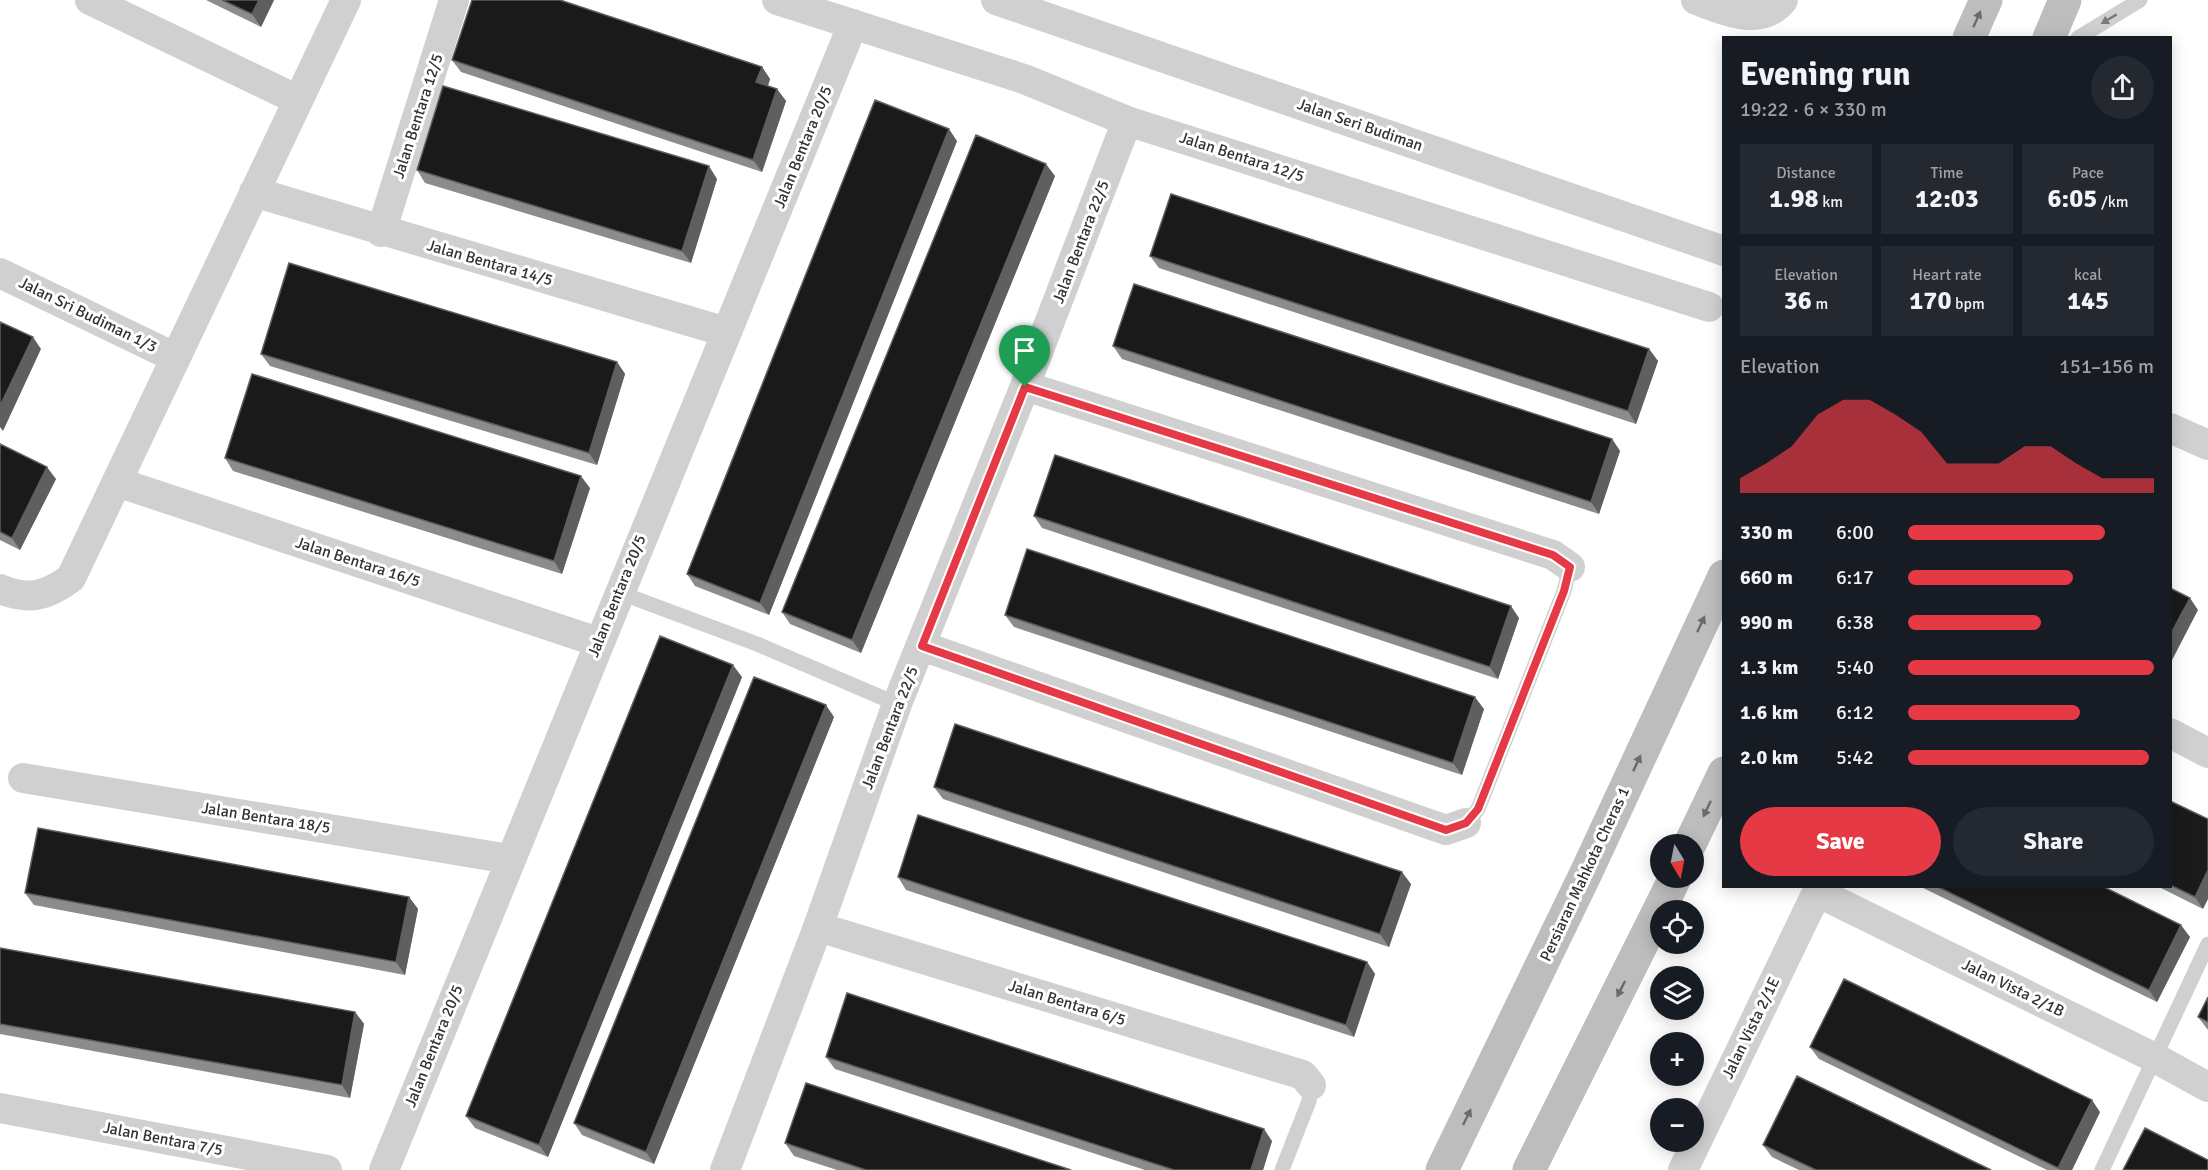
<!DOCTYPE html>
<meta charset="utf-8">
<style>
:root{--surface:#171b24;--page:#242831;--text:#f1f3f6;--muted:#9ea1a6;--accent:#e63946}
body{margin:0;font-family:Signika,sans-serif;background:var(--page);color:var(--text);height:100vh;display:flex;flex-direction:column;font-size:22px;white-space:nowrap}
*{box-sizing:border-box;margin:0}
p{font-size:20px;color:var(--muted)}
.icon{flex:none;width:33px;height:33px;fill:none;stroke:currentColor;stroke-width:2;stroke-linecap:round;stroke-linejoin:round}
.map{position:relative;flex:1;overflow:hidden}
.sheet{position:absolute;left:1722px;top:36px;width:450px;height:852px;display:flex;flex-direction:column;background:var(--surface);border-radius:0px;box-shadow:0 3px 15px #0003}
.sheet>*{flex:none}
.needle{width:39px;rotate:170deg}
.buttons{position:absolute;left:1650px;top:834px;display:grid;gap:12px}
.buttons a{display:grid;place-items:center;width:54px;height:54px;border-radius:50%;background:var(--surface);box-shadow:0 3px 15px #0003;font-size:30px}
.pin{position:absolute;display:grid;place-items:center;width:51px;height:51px;color:#fff;margin:-62px -26px;border-radius:50% 50% 50% 0;rotate:-45deg;box-shadow:0 0 6px #0007}
.pin .icon{rotate:45deg}
.round{display:grid;place-items:center;flex:none;width:63px;height:63px;border-radius:32px;background:var(--page)}
.head{display:flex;align-items:center;justify-content:space-between;height:102px;padding:0 18px}
h1{font-size:33px;font-weight:800;line-height:45px}
.figures{display:grid;grid-template-columns:repeat(3,1fr);gap:9px;height:102px;padding:6px 18px}
.figures div{display:grid;align-content:center;border-radius:0px;background:var(--page);text-align:center}
.figures b{font-size:26px;font-weight:800}
.figures small{font-size:16px;font-weight:400}
.figures p{font-size:16px}
.chart{height:168px;padding:12px 18px}
.chart p{display:flex;justify-content:space-between}
.chart svg{width:100%;height:108px;margin-top:6px;fill:var(--accent);opacity:.7}
.button{display:flex;gap:12px;margin-top:auto;padding:12px 18px}
.button a{flex:1;height:69px;border-radius:36px;background:var(--accent);color:#fff;font-size:24px;font-weight:800;line-height:69px;text-align:center}
.button a+a{background:var(--page);color:var(--text)}
ul{padding:0 18px;list-style:none;font-size:20px}
li{display:grid;grid-template-columns:96px 72px 1fr;align-items:center;height:45px}
li i{height:15px;border-radius:8px;background:var(--accent)}
.map>svg:first-child{display:block}
.lines{fill:none;stroke-linecap:round;stroke-linejoin:round}
.service{stroke:#d0d0d0;stroke-width:15}
.minor{stroke:#d0d0d0;stroke-width:30}
.secondary{stroke:#bdbdbd;stroke-width:33}
.wall{fill:#8c8c8c}
.shaded-wall{fill:#5f5f5f}
.building{fill:#1a1a1a;stroke:#5f5f5f;stroke-width:1.5}
.oneway{fill:#6a6a6a}
.oneway2{fill:#7a7a7a}
.route-casing{stroke:#fff;stroke-width:12}
.route{stroke:#e63946;stroke-width:8}
.labels{text-anchor:middle;dominant-baseline:central;stroke-width:6;stroke-linejoin:round;paint-order:stroke}
.street-label{font-size:16px;fill:#333;stroke:#fff}
</style>
<div class="map">
<svg width="2208" height="1170" viewBox="0 0 2208 1170">
<rect width="100%" height="100%" fill="#fff"/>
<g class="lines">
<!-- service -->
<path class="service" d="M2078,38l62,-38
M618,592l139,52 140,60
M1466,823l12,-14 86,-218 6,-24
M1282,1170l27,-69 2,-16
M2102,1170l106,-226"/>
<!-- minor -->
<path class="minor" d="M90,0l208,100
M777,0l247,79 103,42 582,186
M996,0l728,251
M1696,0c27,10 65,28 87,0
M254,192l472,140
M381,232l73,-232
M0,273l176,85
M1025,386l528,169 17,12
M2170,428l38,17
M117,482l481,160
M0,589c29,12 47,7 71,-11l275,-578
M922,646l524,184 20,-7
M2170,733l38,20
M23,778l486,81
M1817,892l338,166 53,29
M818,927l485,148 8,10
M0,1108l327,62
M384,1170l469,-1146
M725,1170l93,-243 79,-223 128,-318 102,-265
M1683,1170l137,-284"/>
<!-- secondary -->
<path class="secondary" d="M1969,38l17,-38
M2049,38l16,-38
M1690,844l34,-71
M1442,1170l144,-297 138,-297
M1529,1170l146,-292"/>
</g>
<!-- wall -->
<path class="wall" d="M206,0h68l-13,27z
M452,60l310,7 8,12 -2,7 9,3 9,12 -24,71 -301,-100z
M957,141l-188,474 -74,-29 -8,-12z
M417,170l300,9 -26,84 -266,-80z
M1055,176l-194,477 -71,-29 -8,-12z
M1150,256l499,93 9,12 -22,63 -477,-156z
M1113,346l499,93 8,12 -21,63 -477,-155z
M261,354l356,8 8,12 -28,91 -327,-99z
M0,444l56,35 -36,71 -20,-10z
M225,458l365,30 -28,86 -329,-103z
M1034,516l485,102 -21,61 -456,-151z
M1005,615l479,94 -22,66 -448,-148z
M742,677l-194,480 -73,-29 -9,-12z
M834,717l-180,447 -72,-29 -8,-12z
M934,787l477,97 -22,63 -446,-148z
M2170,801l33,108 -46,-23h13z
M898,877l469,85 8,12 -21,63 -448,-147z
M1919,886h183l88,51 -33,65z
M25,893l384,4 9,12 -13,66 -371,-70z
M0,948l355,64 9,12 -14,74 -350,-64z
M2208,997v33l-10,-13z
M1810,1047l290,65 -28,58h-25l-228,-111z
M826,1057l446,84 -9,29h-118l-310,-101z
M785,1143l286,27h-234l-43,-14z
M1763,1145l228,25h-192l-27,-13z"/>
<!-- shaded-wall -->
<path class="shaded-wall" d="M259,0h15l-13,27 -9,-13z
M762,67l8,12 -5,16 -9,-13z
M777,89l9,12 -24,71 -9,-12z
M949,129l8,12 -188,474 -9,-12z
M1046,164l9,12 -194,477 -9,-13z
M709,166l8,13 -26,84 -9,-12z
M33,337l8,12 -38,82 -3,-4v-21z
M1649,349l9,12 -22,63 -8,-13z
M617,362l8,12 -28,91 -8,-12z
M1612,439l8,12 -21,63 -8,-12z
M47,467l9,12 -36,71 -8,-12z
M581,476l9,12 -28,86 -8,-13z
M2190,598l8,12 -28,54v-29z
M1511,606l8,12 -21,61 -8,-12z
M733,665l9,12 -194,480 -9,-12z
M1475,697l9,12 -22,66 -9,-12z
M826,705l8,12 -180,447 -8,-12z
M2208,870v29l-5,10 -8,-12z
M1402,872l9,12 -22,63 -9,-13z
M409,897l9,12 -13,66 -9,-13z
M2181,925l9,12 -33,65 -8,-12z
M1367,962l8,12 -21,63 -8,-12z
M355,1012l9,12 -14,74 -8,-13z
M2092,1100l8,12 -28,58h-12l-2,-2z
M1264,1129l8,12 -9,29h-12z"/>
<!-- building -->
<path class="building" d="M222,0h37l-7,14z
M472,0h88l202,67 -6,15 21,7 -24,71 -301,-100z
M443,86l266,80 -27,85 -265,-81z
M875,100l74,29 -189,474 -73,-29z
M976,135l70,29 -194,476 -70,-28z
M1171,194l478,155 -21,62 -478,-155z
M289,263l328,99 -28,91 -328,-99z
M1134,284l478,155 -21,63 -478,-156z
M0,322l33,15 -33,69z
M252,374l329,102 -27,85 -329,-103z
M0,444l47,23 -35,71 -12,-6z
M1055,455l456,151 -21,61 -456,-151z
M1027,549l448,148 -22,66 -448,-148z
M2170,588l20,10 -20,37z
M660,636l73,29 -194,480 -73,-29z
M754,677l72,28 -180,447 -72,-29z
M955,724l447,148 -22,62 -446,-147z
M2170,801l38,18v51l-13,27 -25,-12z
M918,815l449,147 -21,63 -448,-148z
M38,828l371,69 -13,65 -371,-69z
M1936,886h166l79,39 -32,65z
M0,948l355,64 -13,73 -342,-61z
M1844,979l248,121 -34,68 -248,-121z
M847,993l417,136 -13,41h-77l-348,-113z
M2208,997v25l-10,-5z
M1797,1076l194,94h-175l-53,-25z
M806,1083l265,87h-205l-81,-27z
M2145,1128l63,32v10h-85z"/>
<!-- one-way arrows -->
<defs><path id="oneway-solid" d="M-6-.8H1V-3.2L6.5 0L1 3.2V.8H-6Z" transform="scale(1.5)"/></defs>
<g class="oneway">
<use href="#oneway-solid" transform="translate(1977 19) rotate(-66)"/>
<use href="#oneway-solid" transform="translate(1701 624) rotate(-65)"/>
<use href="#oneway-solid" transform="translate(1637 763) rotate(-65)"/>
<use href="#oneway-solid" transform="translate(1707 809) rotate(115)"/>
<use href="#oneway-solid" transform="translate(1621 989) rotate(117)"/>
<use href="#oneway-solid" transform="translate(1467 1117) rotate(-64)"/>
</g>
<use class="oneway2" href="#oneway-solid" transform="translate(2109 19) rotate(149)"/>
<g class="lines">
<!-- route casing -->
<g class="route-casing">
<path id="route" d="M1025,387l528,168 17,12 -6,24 -86,218 -12,14 -20,7 -524,-184z"/>
</g>
<!-- route -->
<use href="#route" class="route"/>
</g>
<g class="labels">
<!-- street labels -->
<g class="street-label">
<text transform="translate(418 116) rotate(-72)">Jalan Bentara 12/5</text>
<text transform="translate(1360 125) rotate(19)">Jalan Seri Budiman</text>
<text transform="translate(803 147) rotate(-68)">Jalan Bentara 20/5</text>
<text transform="translate(1242 157) rotate(18)">Jalan Bentara 12/5</text>
<text transform="translate(1081 242) rotate(-69)">Jalan Bentara 22/5</text>
<text transform="translate(490 263) rotate(16)">Jalan Bentara 14/5</text>
<text transform="translate(88 315) rotate(26)">Jalan Sri Budiman 1/3</text>
<text transform="translate(358 562) rotate(18)">Jalan Bentara 16/5</text>
<text transform="translate(617 596) rotate(-68)">Jalan Bentara 20/5</text>
<text transform="translate(890 728) rotate(-69)">Jalan Bentara 22/5</text>
<text transform="translate(266 818) rotate(9)">Jalan Bentara 18/5</text>
<text transform="translate(1585 874) rotate(-65)">Persiaran Mahkota Cheras 1</text>
<text transform="translate(2013 988) rotate(26)">Jalan Vista 2/1B</text>
<text transform="translate(1067 1003) rotate(17)">Jalan Bentara 6/5</text>
<text transform="translate(1751 1028) rotate(-64)">Jalan Vista 2/1E</text>
<text transform="translate(434 1046) rotate(-68)">Jalan Bentara 20/5</text>
<text transform="translate(163 1139) rotate(11)">Jalan Bentara 7/5</text>
</g>
</g>
</svg>
<div class="buttons">
<a><svg class="needle" viewBox="-14 -14 28 28"><path d="M0-13l5 13h-10z" fill="#e53935"/><path d="M0 13l5-13h-10z" fill="#9ea1a6"/></svg></a>
<a><svg class="icon" aria-label="locate" viewBox="0 0 24 24"><circle cx="12" cy="12" r="6"/><path d="M12 2v4M12 18v4M2 12h4M18 12h4"/></svg></a>
<a><svg class="icon" aria-label="layers" viewBox="0 0 24 24"><path d="M12 4l9 5-9 5-9-5zM3 14l9 5 9-5"/></svg></a>
<a>+</a>
<a>−</a>
</div>
<div class="pin" style="left:1025px;top:387px;background:#1e9e55"><svg class="icon" aria-label="arrive" viewBox="0 0 24 24"><path d="M6 21V4h12l-3 4 3 4H6"/></svg></div>
<section class="sheet">
<div class="head"><div><h1>Evening run</h1><p>19:22 · 6 × 330 m</p></div><a class="round"><svg class="icon" aria-label="share" viewBox="0 0 24 24"><path d="M12 15V3M7 8l5-5 5 5M5 13v7h14v-7"/></svg></a></div>
<div class="figures">
<div><p>Distance</p><b>1.98<small> km</small></b></div>
<div><p>Time</p><b>12:03</b></div>
<div><p>Pace</p><b>6:05<small> /km</small></b></div>
</div>
<div class="figures">
<div><p>Elevation</p><b>36<small> m</small></b></div>
<div><p>Heart rate</p><b>170<small> bpm</small></b></div>
<div><p>kcal</p><b>145</b></div>
</div>
<div class="chart"><p><span>Elevation</span>151–156 m</p>
<svg viewBox="0 0 160 44" preserveAspectRatio="none"><path d="M0 44V38L10 32L20 25L30 12L40 6L50 6L60 12L70 19L80 32L90 32L100 32L110 25L120 25L130 32L140 38L150 38L160 38V44z"/></svg>
</div>
<ul>
<li><b>330 m</b>6:00<i style="width:80%"></i></li>
<li><b>660 m</b>6:17<i style="width:67%"></i></li>
<li><b>990 m</b>6:38<i style="width:54%"></i></li>
<li><b>1.3 km</b>5:40<i style="width:100%"></i></li>
<li><b>1.6 km</b>6:12<i style="width:70%"></i></li>
<li><b>2.0 km</b>5:42<i style="width:98%"></i></li>
</ul>
<div class="button"><a>Save</a><a>Share</a></div>
</section>
</div>
